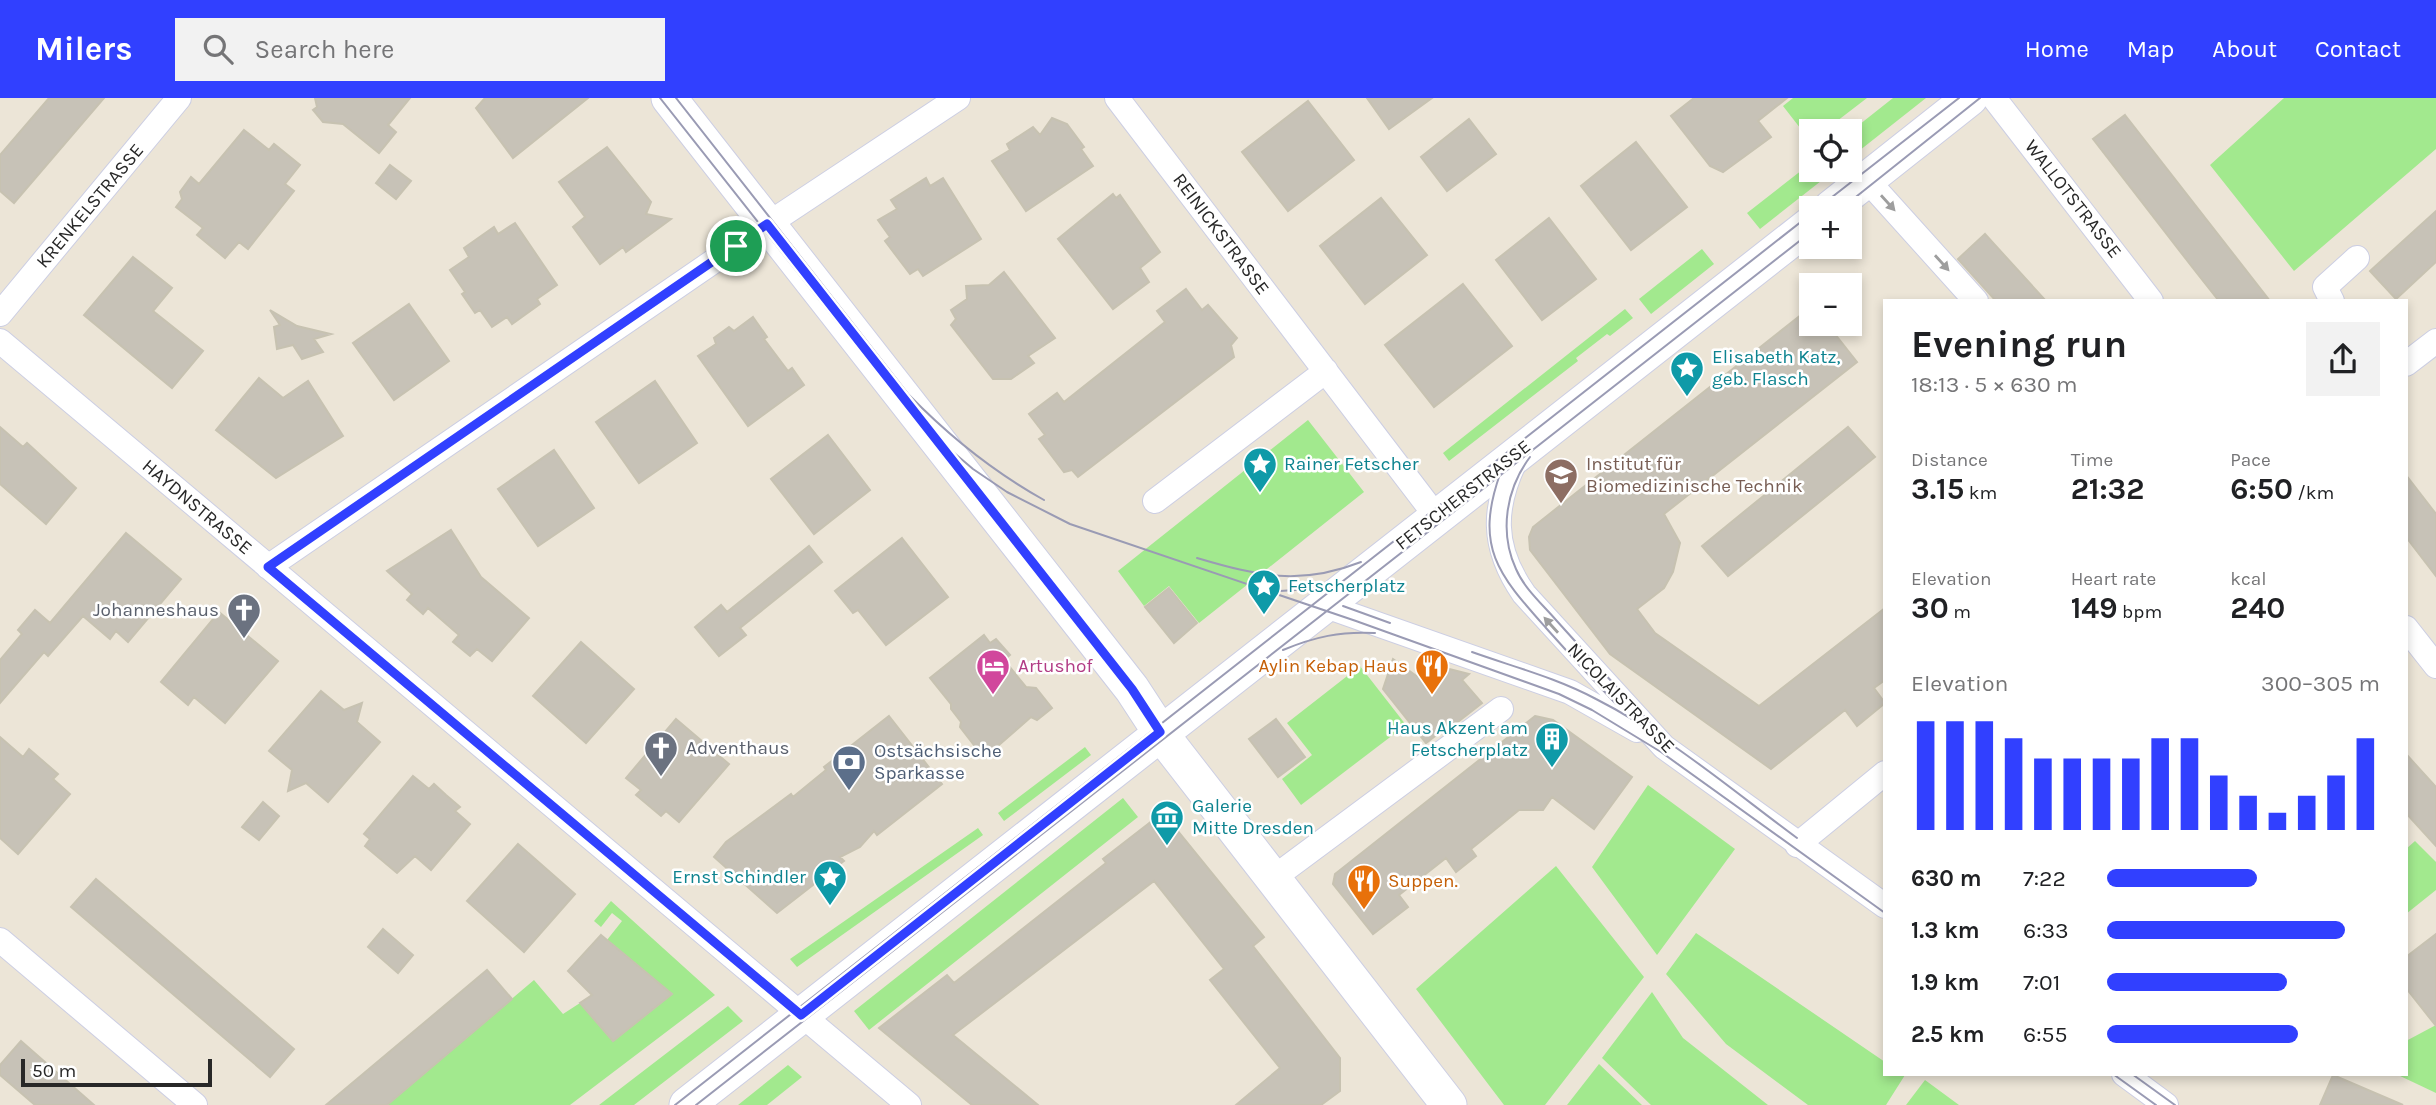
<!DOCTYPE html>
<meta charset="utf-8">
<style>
:root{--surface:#fff;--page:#f2f2f2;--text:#202124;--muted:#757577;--accent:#3140ff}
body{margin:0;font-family:Karla,sans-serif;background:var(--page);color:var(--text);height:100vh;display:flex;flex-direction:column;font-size:26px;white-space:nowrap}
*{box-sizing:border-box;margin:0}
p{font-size:23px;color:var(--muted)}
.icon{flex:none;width:38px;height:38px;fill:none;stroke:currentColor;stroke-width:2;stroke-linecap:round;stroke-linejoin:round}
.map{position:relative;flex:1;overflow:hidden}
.drawer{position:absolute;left:1883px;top:201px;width:525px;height:777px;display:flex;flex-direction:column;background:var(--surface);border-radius:0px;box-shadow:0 4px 10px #0003}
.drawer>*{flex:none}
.buttons{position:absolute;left:1799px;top:21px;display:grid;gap:14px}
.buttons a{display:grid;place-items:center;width:63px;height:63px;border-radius:0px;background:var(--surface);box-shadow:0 4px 10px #0003;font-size:35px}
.scale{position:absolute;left:21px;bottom:18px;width:191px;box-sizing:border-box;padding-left:7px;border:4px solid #282828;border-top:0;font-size:19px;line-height:24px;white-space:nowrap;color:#282828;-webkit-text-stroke:5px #fff;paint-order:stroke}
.pin{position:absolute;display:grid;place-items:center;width:60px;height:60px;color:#fff;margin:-30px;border:4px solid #fff;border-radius:50%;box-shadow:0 2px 7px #0007}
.round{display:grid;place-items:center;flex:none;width:74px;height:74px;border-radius:0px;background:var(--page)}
.summary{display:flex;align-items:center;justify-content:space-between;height:119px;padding:0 28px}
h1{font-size:38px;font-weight:700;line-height:52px}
.figures{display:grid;grid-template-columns:repeat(3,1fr);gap:10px;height:119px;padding:7px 28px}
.figures div{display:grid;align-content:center}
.figures b{font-size:30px;font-weight:700}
.figures small{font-size:19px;font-weight:400}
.figures p{font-size:19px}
.chart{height:196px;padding:14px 28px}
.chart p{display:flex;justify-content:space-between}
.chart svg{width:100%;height:126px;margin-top:7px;stroke:var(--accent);stroke-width:6}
ul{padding:0 28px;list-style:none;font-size:23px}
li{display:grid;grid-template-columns:112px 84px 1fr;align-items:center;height:52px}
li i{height:18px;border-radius:9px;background:var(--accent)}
header{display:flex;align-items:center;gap:42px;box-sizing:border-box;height:98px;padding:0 35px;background:var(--accent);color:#fff}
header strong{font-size:33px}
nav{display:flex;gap:38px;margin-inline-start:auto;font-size:24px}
.search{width:490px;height:63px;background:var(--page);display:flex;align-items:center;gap:18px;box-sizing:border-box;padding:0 24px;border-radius:0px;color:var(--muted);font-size:26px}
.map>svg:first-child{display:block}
.green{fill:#a2e98e}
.building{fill:#c7c2b7;stroke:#c7c2b1;stroke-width:2}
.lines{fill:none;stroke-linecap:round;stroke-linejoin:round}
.street-casing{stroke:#cccee3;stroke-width:26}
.secondary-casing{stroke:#cccee3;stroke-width:37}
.street{stroke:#fff;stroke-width:24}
.secondary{stroke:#fff;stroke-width:35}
.tram{stroke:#9a9bb4;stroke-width:2}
.oneway{fill:#9e9e9e}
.route-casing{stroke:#fff;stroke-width:14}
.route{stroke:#3140ff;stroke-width:9}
.labels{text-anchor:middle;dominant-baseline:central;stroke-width:5;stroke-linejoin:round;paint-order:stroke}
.street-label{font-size:19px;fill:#282828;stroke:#fff}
.culture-label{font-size:19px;fill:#0d838f;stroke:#fff;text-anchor:start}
.education-label{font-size:19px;fill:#785e54;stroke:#fff;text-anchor:start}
.worship-label{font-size:19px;fill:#5b616d;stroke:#fff;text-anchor:end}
.hotel-label{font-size:19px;fill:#b23c85;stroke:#fff;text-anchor:start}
.food-label{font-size:19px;fill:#c56008;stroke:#fff;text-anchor:end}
.service-label{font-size:19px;fill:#4e5e75;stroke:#fff;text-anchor:start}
</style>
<header>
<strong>Milers</strong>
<div class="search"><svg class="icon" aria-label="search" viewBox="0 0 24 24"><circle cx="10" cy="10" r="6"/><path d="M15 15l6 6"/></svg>Search here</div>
<nav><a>Home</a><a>Map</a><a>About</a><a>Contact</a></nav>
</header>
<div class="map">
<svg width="2436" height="1007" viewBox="0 0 2436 1007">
<rect width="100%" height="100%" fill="#ece5d7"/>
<!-- green -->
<path class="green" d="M1793,0h74l-43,33h-13v11l-28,-36z
M1893,0h33l-76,60v-26z
M2284,0h152v51l-142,122 -84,-106z
M1811,65v7h24l-75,59 -13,-16z
M1702,151l12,15 -63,50 -12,-15z
M1625,211l8,9 -23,18 -3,-2 -31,24 2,3 -129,100 -6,-8z
M1308,322l56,72 -165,131 -30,-37 -25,20 -26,-35z
M1360,568l46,59 -105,80 -19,-26 30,-24 -25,-32z
M1085,649l6,8 -87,66 -6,-8z
M1648,687l87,64 -78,106 -65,-88z
M1123,700l15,19 -269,213 -15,-19z
M978,730l5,7 -186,132 -7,-8z
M2415,743l21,21v28l-30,24v-65z
M1556,768l88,111 -99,128h-41l-88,-116z
M611,803l104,94 -145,110h-183l147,-125 29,34 17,-11 33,38 59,-47 -65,-54 15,-19 -10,-8 -11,14 -7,-6z
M1696,835l189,129v12l20,1 -19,30h-78l-82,-61 -60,-70z
M1652,894l31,46 85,67h-117l-49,-47z
M728,908l15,15 -109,84h-35z
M2436,927v68l-38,-18 8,-1v-33z
M1599,966l43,41h-75z
M788,967l14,12 -35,28h-29z
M1925,982l34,25h-53z"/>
<!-- building -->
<path class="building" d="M49,0h55l-90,105 -14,-12v-36z
M315,0h95l-22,27 8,7 -17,21 -36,-29 -20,-2 -10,-12 4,-3z
M485,0h103l-75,60 -37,-50z
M1367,0h65l-43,31z
M1694,0h93l-29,23 13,16 -48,35 -13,-6 -39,-50z
M1308,3l46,59 -66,51 -46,-59z
M2125,17l145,186h-51l-23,-29 -103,-133z
M1052,20l15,6 17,23 -3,2 12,17 -67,45 -34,-50 18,-11 -3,-6 26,-17 7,8z
M1469,21l27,35 -49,37 -26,-34z
M244,32l25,20 5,-6 26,21 -15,19 9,7 -46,58 -9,-7 -14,16 -28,-23 6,-7 -27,-21 6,-8 -2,-7 11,-15 8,7z
M1636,44l51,65 -56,43 -50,-64z
M607,49l44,55 -5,12 25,5 -45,33 -3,-5 -23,17 -27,-37 12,-10 -26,-35z
M390,67l21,16 -15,18 -20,-16z
M926,80l4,8 13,-8 38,61 -58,37 -5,-7 -8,5 -25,-33 5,-4 -12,-17 19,-11 -6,-9z
M1113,96l3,4 4,-3 40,57 -20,16 9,14 -36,27 -55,-70z
M1381,100l46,57 -62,49 -45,-58z
M2436,113v51l-40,37 -26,-28z
M1549,120l47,61 -54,41 -46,-60z
M515,125l42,62 -20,14 3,5 -28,20 -5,-7 -15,10 -12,-17 -5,3 -13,-19 3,-2 -15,-22 19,-13 -5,-9 30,-21 4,7z
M1985,136l61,67h-50l-38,-42z
M133,159l39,31 -19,23 50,40 -31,37 -88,-73z
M1004,174l51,66 -27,18 6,7 -23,16h-18l-42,-54 5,-6 -5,-9 16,-11 -1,-13 23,-1z
M1463,186l49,62 -78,61 -49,-62z
M1186,191l16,21 6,-5 29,33 -6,7 3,12 -156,120 -6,-7 -8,2 -25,-33 6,-4 -16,-21 28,-21 7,9 101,-80 -8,-11z
M409,206l40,57 -55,39 -41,-57z
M1811,209v17h16l30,38 -193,152 16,29 -7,29 -9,16 -27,21 18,24 104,73 126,-98v72l-11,8 11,15 -28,23 -12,-16 -74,59 -161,-115 -80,-104 -1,-13 4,-10z
M270,212l27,16 34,8 -17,5 9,13 -21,7 -9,-14 -16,4 -3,-22 6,-2z
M753,219l14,20 -3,2 24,32 4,-3 12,17 -56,41 -50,-70 18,-12 -2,-6 15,-11 5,4z
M259,280l24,20 25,-17 35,55 -67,42 -60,-48z
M655,283l42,62 -58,40 -43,-61z
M0,329l23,20 4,-4 49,45 -30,36 -46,-40z
M1848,329l27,30 -147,119 -26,-30z
M828,337l42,55 -56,44 -43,-55z
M554,352l40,58 -56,38 -40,-57z
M2406,377l30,39v62l-30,-39z
M451,432l30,47 48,41 -37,43 -15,-12 -7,7 -17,-14 6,-7 -31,-27 -5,6 -16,-14 5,-6 -25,-23z
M126,435l55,46 -53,63 -12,-11 -6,8 -27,-23 -35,40 -4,-4 -44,51v-43l22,-26 -4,-4 17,-20 15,13z
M902,440l46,59 -62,48 -28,-35 -5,3 -18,-22z
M809,448l13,16 -82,66 6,7 -27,21 -24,-29 26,-22 6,7z
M1169,490l28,35 -23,20 -29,-36z
M219,514l59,49 -53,62 -31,-26 -6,8 -27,-23z
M984,537l6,8 6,-4 14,16 -6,5 22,27 10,1 16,20 -15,12 -6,-3 -47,41 -24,-31 1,-5 -10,-13v-5l-21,-26z
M581,544l53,47 -48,54 -53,-47z
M1393,561l29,21 16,-14 31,8 -7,6 20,23 -37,29 -2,-2 -17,13 -43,-54z
M321,593l23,19 18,-7 -5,19 23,20 -52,60 -22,-19 -18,8 4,-21 -23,-19z
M889,618l53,68 -65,51 -3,-4 -14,16 -20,10 4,4 -67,52 -63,-56 12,-15 65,-48 2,3 33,-27 -2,-3z
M1535,618l18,4 79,57 -38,52 -42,-32 -9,13h-24l-48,39 5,7 -20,16 -10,-14 -47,37 9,12 -35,27 -40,-50 2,-10z
M676,621l53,45 -50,58 -13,-11 -5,5 -25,-21 5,-5 -15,-12z
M1276,621l29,38 -27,20 -29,-38z
M0,639l23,20 6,-8 29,25 -5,5 17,15 -52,60 -18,-16z
M2406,656l30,33v59l-30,-33z
M413,678l16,13 5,-5 12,11 14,12 -5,4 15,13 -39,46 -16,-14 -18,17 -32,-27 5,-7 -6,-5z
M263,704l16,14 -20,24 -17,-13z
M1157,719l11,2 96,118 -11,9 87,112v33l-19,14h-85l44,-37 -70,-88 14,-11 -70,-88 -201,154 85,70h-66l-93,-77 68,-53 7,8 152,-120 -3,-4z
M518,746l57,50 -51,58 -57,-51z
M96,781l198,170 -24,28 -199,-170z
M383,831l30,26 -15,18 -30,-26z
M2436,836v92l-30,-38v-31z
M601,837l71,59 -59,47 -33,-38 12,-8 -24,-24z
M487,872l25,29 -125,106h-61z
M21,943l73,64h-59l-35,-30v-10z
M2333,977l70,30h-83z"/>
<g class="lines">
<!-- street casing -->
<g class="street-casing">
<path id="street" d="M1117,0l319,418
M1994,0l157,203
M1867,82l109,121
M2332,203l-7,-14 32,-29
M0,216l179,-216
M0,243l909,764
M2406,266l30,-23
M1518,357c-26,51 -27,92 6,139l140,153 221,159
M1155,403l171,-130
M268,469l494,-339 196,-130
M1323,507l247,87 67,38
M2406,530l30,38
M1797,747l88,-72
M1272,781l229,-170
M0,842l195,165
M2124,976l42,31"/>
</g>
<!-- secondary casing -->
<g class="secondary-casing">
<path id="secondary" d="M669,0l463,591 32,49 285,367
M1831,110l139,-110
M687,1007l1124,-881"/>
</g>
<!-- street -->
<use href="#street" class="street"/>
<!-- secondary -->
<use href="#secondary" class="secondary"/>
<!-- tram -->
<path class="tram" d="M660,0l240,304 33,33 40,34 34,23 63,32 286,97 203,73 33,16 69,42 224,161
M676,0l233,297c41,42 83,76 135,105
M1818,110l141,-110
M1842,110l138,-110
M1530,359c-24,32 -31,75 -14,112 8,19 26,35 40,51 32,36 65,72 98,107
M1500,376c-26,74 -1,101 46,154 23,26 46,51 70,76
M1197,460c61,18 103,28 164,4
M1280,493l46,-3 9,-2
M1343,508l47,17
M1283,552c31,-13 58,-19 92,-17
M1472,554c42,15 85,26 124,47 73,37 136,91 201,139
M2113,976l43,31
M2132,976l43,31
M675,1007l1136,-891
M696,1007l1115,-873"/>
</g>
<!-- one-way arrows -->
<defs><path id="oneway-solid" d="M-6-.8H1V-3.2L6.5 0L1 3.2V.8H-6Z" transform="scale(1.75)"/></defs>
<g class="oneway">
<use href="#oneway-solid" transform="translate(1888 105) rotate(48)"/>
<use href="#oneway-solid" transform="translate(1942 165) rotate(48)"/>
<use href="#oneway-solid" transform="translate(1551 527) rotate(-132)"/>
</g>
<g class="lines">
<!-- route casing -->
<g class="route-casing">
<path id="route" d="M767,126l365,465 28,43 -359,283 -533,-448z"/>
</g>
<!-- route -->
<use href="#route" class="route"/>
</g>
<!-- icons -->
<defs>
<g id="sight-pin" transform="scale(1.75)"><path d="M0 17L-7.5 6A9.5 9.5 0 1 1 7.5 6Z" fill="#0f9aa8" stroke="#fff"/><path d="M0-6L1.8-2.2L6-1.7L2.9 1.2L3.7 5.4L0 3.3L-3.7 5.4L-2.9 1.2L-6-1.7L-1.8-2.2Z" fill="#fff"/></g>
<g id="university-pin" transform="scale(1.75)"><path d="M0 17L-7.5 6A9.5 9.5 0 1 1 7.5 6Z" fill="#8d6e63" stroke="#fff"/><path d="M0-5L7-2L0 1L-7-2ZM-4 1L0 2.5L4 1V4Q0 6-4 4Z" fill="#fff"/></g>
<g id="church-pin" transform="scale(1.75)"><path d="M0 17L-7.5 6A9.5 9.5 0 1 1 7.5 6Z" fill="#6b7280" stroke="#fff"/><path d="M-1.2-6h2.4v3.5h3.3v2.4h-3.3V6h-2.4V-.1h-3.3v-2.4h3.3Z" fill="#fff"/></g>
<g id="hotel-pin" transform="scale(1.75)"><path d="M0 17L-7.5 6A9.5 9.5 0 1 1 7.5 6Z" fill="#d1479c" stroke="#fff"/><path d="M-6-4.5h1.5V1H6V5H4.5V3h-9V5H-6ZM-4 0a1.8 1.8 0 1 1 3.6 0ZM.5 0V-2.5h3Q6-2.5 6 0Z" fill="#fff"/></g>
<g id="restaurant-pin" transform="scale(1.75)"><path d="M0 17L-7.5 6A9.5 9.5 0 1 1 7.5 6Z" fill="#e8710a" stroke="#fff"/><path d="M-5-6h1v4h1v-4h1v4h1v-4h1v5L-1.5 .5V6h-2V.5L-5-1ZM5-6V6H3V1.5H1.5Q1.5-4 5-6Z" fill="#fff"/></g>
<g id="building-pin" transform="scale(1.75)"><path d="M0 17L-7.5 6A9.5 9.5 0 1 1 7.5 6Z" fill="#0f9aa8" stroke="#fff"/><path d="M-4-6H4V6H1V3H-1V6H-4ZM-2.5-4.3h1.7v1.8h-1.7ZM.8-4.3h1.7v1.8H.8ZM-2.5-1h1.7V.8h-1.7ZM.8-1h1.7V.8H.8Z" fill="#fff"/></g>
<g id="bank-pin" transform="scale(1.75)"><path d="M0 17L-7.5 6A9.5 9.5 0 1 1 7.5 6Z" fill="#5c6f8a" stroke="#fff"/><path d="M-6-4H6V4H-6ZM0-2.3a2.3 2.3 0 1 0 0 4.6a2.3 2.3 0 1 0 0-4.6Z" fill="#fff"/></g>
<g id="museum-pin" transform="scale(1.75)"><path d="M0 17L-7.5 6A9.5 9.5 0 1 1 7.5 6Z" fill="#0f9aa8" stroke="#fff"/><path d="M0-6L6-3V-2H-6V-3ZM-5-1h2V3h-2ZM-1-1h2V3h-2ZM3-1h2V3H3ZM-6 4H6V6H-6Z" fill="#fff"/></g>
</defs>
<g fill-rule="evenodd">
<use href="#sight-pin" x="1687" y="270"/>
<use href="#sight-pin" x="1260" y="366"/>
<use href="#university-pin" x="1561" y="377"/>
<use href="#sight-pin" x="1264" y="488"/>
<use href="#church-pin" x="244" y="512"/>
<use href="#hotel-pin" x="993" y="568"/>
<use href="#restaurant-pin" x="1432" y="568"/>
<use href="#building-pin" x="1552" y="641"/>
<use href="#church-pin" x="661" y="650"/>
<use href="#bank-pin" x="849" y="664"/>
<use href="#museum-pin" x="1167" y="719"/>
<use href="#sight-pin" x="830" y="779"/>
<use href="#restaurant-pin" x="1364" y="783"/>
</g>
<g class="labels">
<!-- street labels -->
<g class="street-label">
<text transform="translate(2073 101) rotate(52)">WALLOTSTRASSE</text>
<text transform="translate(90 108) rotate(-50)">KRENKELSTRASSE</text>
<text transform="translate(1221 136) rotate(53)">REINICKSTRASSE</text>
<text transform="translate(1463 397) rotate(-38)">FETSCHERSTRASSE</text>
<text transform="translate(197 409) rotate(40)">HAYDNSTRASSE</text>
<text transform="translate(1621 600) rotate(46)">NICOLAISTRASSE</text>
</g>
<!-- culture labels -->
<g class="culture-label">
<text x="1712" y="259">Elisabeth Katz,<tspan x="1712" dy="22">geb. Flasch</tspan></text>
<text x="1284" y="366">Rainer Fetscher</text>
<text x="1288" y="488">Fetscherplatz</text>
<text x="1528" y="630" text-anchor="end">Haus Akzent am<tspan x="1528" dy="22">Fetscherplatz</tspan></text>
<text x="1192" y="708">Galerie<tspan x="1192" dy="22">Mitte Dresden</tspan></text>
<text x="806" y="779" text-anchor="end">Ernst Schindler</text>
</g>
<!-- education labels -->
<g class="education-label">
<text x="1586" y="366">Institut für<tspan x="1586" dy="22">Biomedizinische Technik</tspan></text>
</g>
<!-- worship labels -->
<g class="worship-label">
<text x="219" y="512">Johanneshaus</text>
<text x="686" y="650" text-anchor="start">Adventhaus</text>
</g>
<!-- hotel labels -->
<g class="hotel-label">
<text x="1018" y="568">Artushof</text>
</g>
<!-- food labels -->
<g class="food-label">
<text x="1408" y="568">Aylin Kebap Haus</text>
<text x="1388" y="783" text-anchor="start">Suppen.</text>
</g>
<!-- service labels -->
<g class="service-label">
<text x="874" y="653">Ostsächsische<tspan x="874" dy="22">Sparkasse</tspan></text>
</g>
</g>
</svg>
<div class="buttons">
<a><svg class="icon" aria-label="locate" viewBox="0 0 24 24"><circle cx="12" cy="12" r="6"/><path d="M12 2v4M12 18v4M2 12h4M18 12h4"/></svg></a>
<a>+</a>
<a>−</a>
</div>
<div class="scale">50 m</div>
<div class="pin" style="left:736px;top:148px;background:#1e9e55"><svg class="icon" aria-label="arrive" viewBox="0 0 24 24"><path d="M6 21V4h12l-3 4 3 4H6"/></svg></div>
<section class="drawer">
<div class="summary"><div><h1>Evening run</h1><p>18:13 · 5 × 630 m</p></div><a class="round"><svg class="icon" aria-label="share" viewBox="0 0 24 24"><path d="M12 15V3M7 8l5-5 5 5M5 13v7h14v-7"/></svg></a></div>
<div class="figures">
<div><p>Distance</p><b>3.15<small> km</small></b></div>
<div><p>Time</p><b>21:32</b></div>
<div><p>Pace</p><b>6:50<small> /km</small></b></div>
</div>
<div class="figures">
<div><p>Elevation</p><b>30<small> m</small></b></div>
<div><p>Heart rate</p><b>149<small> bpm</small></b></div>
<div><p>kcal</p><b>240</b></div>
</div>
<div class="chart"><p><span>Elevation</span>300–305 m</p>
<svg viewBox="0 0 160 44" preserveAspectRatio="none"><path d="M5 44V6M15 44V6M25 44V6M35 44V12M45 44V19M55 44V19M65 44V19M75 44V19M85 44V12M95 44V12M105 44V25M115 44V32M125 44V38M135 44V32M145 44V25M155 44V12"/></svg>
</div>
<ul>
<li><b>630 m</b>7:22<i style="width:55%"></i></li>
<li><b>1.3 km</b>6:33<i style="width:87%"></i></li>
<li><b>1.9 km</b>7:01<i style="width:66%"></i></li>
<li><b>2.5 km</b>6:55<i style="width:70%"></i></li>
</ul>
</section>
</div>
